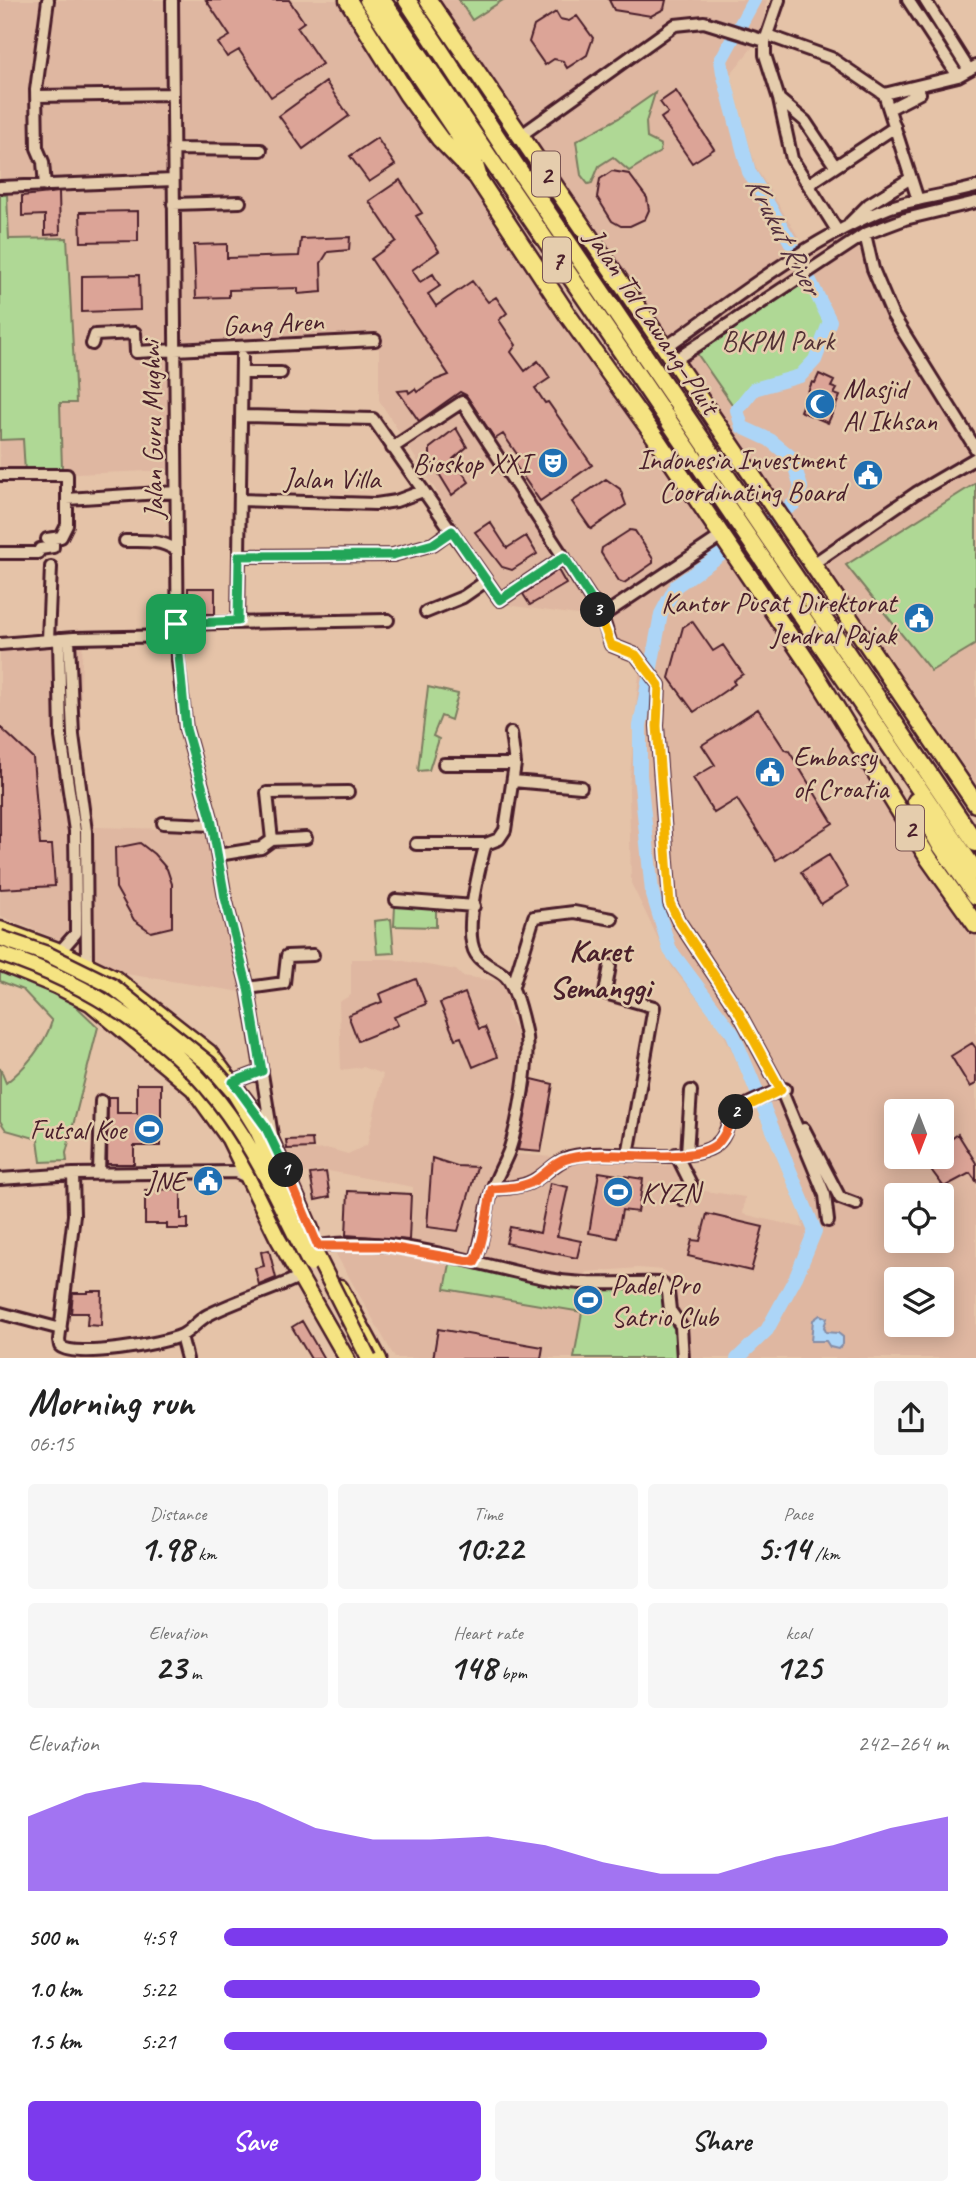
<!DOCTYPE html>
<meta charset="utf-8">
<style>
:root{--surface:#fff;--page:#f6f6f6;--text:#222;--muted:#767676;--accent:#7c3aed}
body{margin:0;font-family:Caveat,sans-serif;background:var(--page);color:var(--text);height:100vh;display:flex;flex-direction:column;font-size:26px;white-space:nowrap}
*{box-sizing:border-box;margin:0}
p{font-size:23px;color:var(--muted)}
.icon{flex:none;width:38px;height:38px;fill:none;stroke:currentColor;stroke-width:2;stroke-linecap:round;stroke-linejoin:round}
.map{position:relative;height:1358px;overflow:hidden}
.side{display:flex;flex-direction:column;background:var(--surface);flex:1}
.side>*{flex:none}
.needle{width:46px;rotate:180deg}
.buttons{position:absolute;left:884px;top:1099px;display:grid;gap:14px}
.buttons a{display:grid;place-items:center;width:70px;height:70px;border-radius:7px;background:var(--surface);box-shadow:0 4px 18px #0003;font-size:35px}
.pin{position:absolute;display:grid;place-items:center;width:60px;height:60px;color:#fff;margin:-30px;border-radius:14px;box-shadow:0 4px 10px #0006}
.km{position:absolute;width:35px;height:35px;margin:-18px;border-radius:50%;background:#222;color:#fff;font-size:19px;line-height:35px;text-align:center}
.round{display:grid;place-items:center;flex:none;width:74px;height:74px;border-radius:7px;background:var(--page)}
.overview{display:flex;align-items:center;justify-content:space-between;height:119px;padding:0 28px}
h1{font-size:38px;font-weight:700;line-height:52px}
.figures{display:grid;grid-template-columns:repeat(3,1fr);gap:10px;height:119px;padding:7px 28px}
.figures div{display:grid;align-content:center;border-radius:7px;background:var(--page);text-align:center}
.figures b{font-size:35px;font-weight:700}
.figures small{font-size:19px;font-weight:400}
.figures p{font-size:19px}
.chart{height:196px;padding:14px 28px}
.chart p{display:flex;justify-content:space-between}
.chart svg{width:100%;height:126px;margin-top:7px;fill:var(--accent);opacity:.7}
.primary-button{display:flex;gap:14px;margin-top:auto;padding:14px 28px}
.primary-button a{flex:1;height:80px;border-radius:7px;background:var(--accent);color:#fff;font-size:28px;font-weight:700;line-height:80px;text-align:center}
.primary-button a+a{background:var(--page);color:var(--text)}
ul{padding:0 28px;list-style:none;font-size:23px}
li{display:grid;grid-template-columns:112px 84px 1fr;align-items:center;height:52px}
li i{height:18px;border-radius:9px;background:var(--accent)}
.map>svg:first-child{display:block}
.built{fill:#dfb7a1;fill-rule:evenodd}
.green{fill:#afd895;stroke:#7c7c60;stroke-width:2}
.water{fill:#acd5f7;stroke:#858ca5;stroke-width:2}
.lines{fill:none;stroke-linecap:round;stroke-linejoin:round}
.river{stroke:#acd5f7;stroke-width:14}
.building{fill:#dca497;stroke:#4a1f2b;stroke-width:2}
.minor-casing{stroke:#4a1f2b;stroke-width:16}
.major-casing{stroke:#4a1f2b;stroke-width:19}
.highway-casing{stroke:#4a1f2b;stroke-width:21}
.minor{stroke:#e5cdad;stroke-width:10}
.major{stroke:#f5e382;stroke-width:14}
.highway{stroke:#f5e382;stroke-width:16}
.major-bridge-casing{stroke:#4a1f2b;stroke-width:19;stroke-linecap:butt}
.major-bridge{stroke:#f5e382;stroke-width:14}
.split-1-casing{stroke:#fff;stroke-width:14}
.split-2-casing{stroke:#fff;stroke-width:14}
.split-3-casing{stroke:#fff;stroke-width:14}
.split-4-casing{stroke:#fff;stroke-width:14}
.split-1{stroke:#22a559;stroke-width:9}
.split-2{stroke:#f0652b;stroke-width:9}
.split-3{stroke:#f5b400;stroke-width:9}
.split-4{stroke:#22a559;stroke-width:9}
.labels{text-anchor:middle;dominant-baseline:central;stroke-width:5;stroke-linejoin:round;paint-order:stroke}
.shield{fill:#e5cdad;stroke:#785352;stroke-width:2}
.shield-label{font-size:26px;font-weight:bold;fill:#4a1f2b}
.street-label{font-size:28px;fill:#4a1f2b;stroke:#e5cdad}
.park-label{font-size:28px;fill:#543236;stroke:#e5cdad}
.poi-label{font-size:28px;fill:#4a1f2b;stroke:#e5cdad;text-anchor:end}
.water-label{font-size:30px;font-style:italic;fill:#54313f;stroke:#e5cdad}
.quarter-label{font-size:32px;font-weight:bold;fill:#4a1f2b;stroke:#e5cdad}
</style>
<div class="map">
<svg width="976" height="1359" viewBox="0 0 976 1359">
<rect width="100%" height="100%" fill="#e5c3a8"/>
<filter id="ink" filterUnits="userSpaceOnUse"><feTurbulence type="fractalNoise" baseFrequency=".0143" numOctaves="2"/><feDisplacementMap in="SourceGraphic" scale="14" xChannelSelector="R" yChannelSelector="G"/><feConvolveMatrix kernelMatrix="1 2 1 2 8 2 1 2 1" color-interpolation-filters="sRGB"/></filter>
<g filter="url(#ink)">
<!-- built -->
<path class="built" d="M0,0h338l97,144 36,44 184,249 321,488v433h-284l-7,-36 -12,-18 -2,-29 -8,-5 -25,-2 -51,4 -3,12 -121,-30 -53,-11 3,-56 -90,-17 -30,5 -7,-24 44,-2 18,5 19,-9 16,-71 -20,-7 -22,3 -2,-68 12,-7v-36h41l64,11 6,6 36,5 9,7 2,11 -2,15 13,24 5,33 -10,83 151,12 11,-16 14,39 54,8 -2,17 60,14 -10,-56 -73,-145 -48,-60 -41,-84 -2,-95 11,-126 -32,-17 -10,-27 -90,-13 -129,-205v-52l-204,6v116l-175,7zM896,1111h46v46h-46zM896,1195h46v46h-46zM896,1279h46v46h-46z
M433,0h334l-8,39 -30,37 27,92 48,78 42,-24 14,29 116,195v338l-290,-423 -174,-235z
M83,636l-4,97 16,94 113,3 34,162 -116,-18 -2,4 -51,-33 -73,-29v-275z
M332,1247l75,5 127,25 146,81h-285z"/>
<!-- green -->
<path class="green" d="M459,0h44l-31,20z
M655,93l-9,29 1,16 14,7 -1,7 -31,19 -16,-14 -14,9 -7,17 -4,1 -7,-9 -5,-34 43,-23z
M0,195h7l2,44 58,-1 9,165h-16l2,66 -37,3 -2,-33 -23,1z
M804,278l22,43 -15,37 -13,14 -47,13 -17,22 -38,-55z
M976,483v161l-45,27 -85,-106z
M428,687l30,7 -7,26 -10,-4 -8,20 6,3 -10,31 -11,1z
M395,906l41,2v19l-42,-1z
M391,919l3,34 -17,1 -3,-33z
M0,964l54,21 44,42 -32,126 1,8 -26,1 -3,-23 -32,-9 -6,-9v-53l6,15c19,-15 39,-38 46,-62l-29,-31 -23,-9z
M451,1259l83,18 127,7 17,41 2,33h-106l8,-46 -137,-23z"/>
<!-- water -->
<path class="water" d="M820,1315l7,3 -3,9 2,5 12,1 5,4v7l-5,5 -8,-2 -4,-6h-15l2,-21z"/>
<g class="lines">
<!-- river -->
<path class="river" d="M737,1359l30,-29 29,-53 19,-46 -82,-197 -63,-84 -18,-58 -12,-117v-49l21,-112 15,-28 119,-83 6,-16 -9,-29 -22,-18 -28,-13 -5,-17 17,-21 46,-13 15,-16 15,-39 -40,-80 -41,-69 -26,-99 -2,-13 33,-60"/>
</g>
<!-- building -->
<path class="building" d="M206,0h83l15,22 -7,5 25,37 -51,33 -32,-47 -12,7 -9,-14 12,-7z
M609,0h57l-2,9 -13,7 -37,-6z
M556,12l4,7 9,2 8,-5 16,22 -6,17 -20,13 -4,-7 -9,-2 -9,6 -16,-23 5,-16z
M326,82l23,34 -46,33 -24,-33z
M676,91l38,58 -22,14 -31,-45 7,-5 -8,-11z
M377,138l18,27 -26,17 -19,-26z
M612,171l17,3 18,24 2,12 -4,9 -15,7h-9l-9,-5 -15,-24 3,-18z
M400,180l22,33 -6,3 23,35 -27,19 8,12 13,-8 7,12 -12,8 8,12 36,-25 16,21 8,-5 11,16 -8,7 17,25 -5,7 14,19 13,-10 6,8 6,9 -15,10 10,15 3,-1 44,63 -52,36 -27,-39 6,-5 -16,-23 -8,5 -29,-44 -6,-3 -41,29 -21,-30 10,-1 1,3 6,-4 2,3 16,-11 16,-6 -78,-116 25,-18 -27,-40z
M59,192l1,42 -15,1v-20l-23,1v-20z
M138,211v30l-57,1 -1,-30z
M350,237l-1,13 -21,2 -7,11 1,29 -24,2v-6l-69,2v7l-33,1 -2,-53 33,-1v14l72,-2 2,-17z
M139,275l1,35 -58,2v-36z
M819,374l15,7 -3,6 6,2 -3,5 6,2 -12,27 -28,-12 12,-29 3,1z
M456,428l11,19 -14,12 16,23 -17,13 -22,-36v-11z
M606,479l14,10 6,16 -35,24 -19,-27z
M490,522l17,26 19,-12 11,18 -25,16 -10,-3 -27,-35z
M630,530l5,1 18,28v4l-29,20 -5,-2 -18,-28 1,-5z
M558,570l8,14 -36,21 -7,-11z
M188,588h27v26h-27z
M692,621l21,30 10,-6 20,29 -10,7 2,3 -41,28 -25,-34 14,-51z
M758,709l27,41 4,1 44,72 -57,37 -39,-61 -23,14 -21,-35 22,-13 -13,-20z
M0,727l33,31 7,87h12l3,41 -55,3z
M140,843l14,11 13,15 5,15v43l-21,5 -17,-12 -18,-32 -1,-40z
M829,855l19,32 -27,17 -20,-32z
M416,979l10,25 -32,13 4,8 -40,16 -10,-26 34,-13 -3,-8z
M465,993l14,36 6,-2 12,30 -24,10 -12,-30 -6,2 -15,-36z
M972,1043l4,5v36l-6,3 -19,-31z
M532,1079l21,5 -12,68 -23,-2z
M137,1084h24v62h-27v18h-27l1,-67h9v16h20z
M958,1134l18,29v18l-6,-8 -26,14 -21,-28 19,-2v-11z
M312,1139l1,9 -26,1 -1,-9z
M432,1158l25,8 20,1 -19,64 -31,-4z
M326,1172l4,25 -15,3 -5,-26z
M599,1172l44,7 -5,33 -16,-2 -5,28 -28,-5z
M550,1183l18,4 -11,49 24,5 -4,17 -71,-15 4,-16 30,6z
M181,1189v30h7v10h-21v-5h-22v-34z
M348,1191l63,3 -2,46 -63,-5z
M707,1214l56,13 -12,44 -63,-15 4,-16 8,1z
M269,1250l7,28 -17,7 -4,-17 9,-2 -3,-14z
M88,1291h14l-1,35 -14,-1 1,-12h-17l2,-20h15z
M302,1321l22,38h-13l-19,-32z
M438,1329l105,18 -2,12h-108z"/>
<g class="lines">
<!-- minor casing -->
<g class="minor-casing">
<path id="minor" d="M172,0l6,661 8,68 25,89 14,80 23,90 24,147
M908,0l50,76
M925,0l44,70
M767,35l12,-35
M765,41v14l14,44 13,60 46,73
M884,94l34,106
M884,94l74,-18 18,-10
M36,96l136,-2
M779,99l26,22 30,45
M889,109l31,-16
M520,136l155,-111 29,-3 61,19 2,-6 64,23 53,36
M173,149l88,1
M809,184l86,-57
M45,186l-2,-24 -6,-14 -1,-58 12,-90
M0,187l173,-7
M173,204l67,-2
M850,223l19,-19 42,-26
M865,234l8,35 19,45 84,135
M92,344l3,-9 40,-2 1,19 239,-12
M666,347c70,-49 141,-107 222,-139 28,-10 59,-13 88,-21
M675,360l190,-126 40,-15 71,-17
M242,373h39
M241,416l132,3 127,181 64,-43
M392,448l70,-46 140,214 9,29 25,10 23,30 -2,41 13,177 8,17 60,91 45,83 42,101 3,26
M0,475h67v24l109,-7
M240,500l136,4 20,-3 27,-10
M47,539l14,-2 6,-12v-26
M125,541c18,0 35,-2 51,9
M0,553h38l2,-4 13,-2v-8
M239,556l154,-1 40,-11 18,-13
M813,564l103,-71 60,-35
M426,612l37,-15 23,-16
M602,616l118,-79
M238,621l4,-265
M176,624l212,-4
M69,639l4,96 13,96 1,132
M48,640l3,-73
M0,644l74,-6 102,-2
M511,733l4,31
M444,764h71l-10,66 -6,9 -13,5 -2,6c-6,23 -21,84 -8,104 7,11 20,14 29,22 10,9 17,41 20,55 6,27 -7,93 -16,120 -5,13 -13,26 -17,39 -8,25 -7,45 -17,72
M513,781l68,6
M163,823l49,2
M272,840l-5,-47 81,-1
M416,844h70
M218,855l43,-7 11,-8 34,-2
M396,900l78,6
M55,949h7l14,-16v-20l-1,-82 -14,-94 -2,-98
M610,966l-5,27 49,14 -26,148
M513,986l21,-69 40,-5 38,7
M248,988l36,-5 3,-27 26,-1
M233,1082l29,-11
M804,1129l36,69 16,6
M687,1153l4,-62
M676,1154l15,30 -8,16
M99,1173l2,-72
M73,1174l1,41 -15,125 1,6c15,13 103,-2 122,-11 10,-5 16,-15 26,-20 29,-15 62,-24 91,-38
M0,1179l73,-5 162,-2 14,6
M492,1189c12,-1 26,-1 37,-6 15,-6 25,-21 41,-26 40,-10 103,8 139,-8 21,-10 15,-27 28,-38 11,-9 34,-17 48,-22
M318,1246c79,-13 161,21 237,34 35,6 72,2 107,3l6,9 2,18 11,16 2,33
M0,1313l61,16
M181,1336l6,23"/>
</g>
<!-- major casing -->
<g class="major-casing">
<path id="major" d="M0,929l55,20 60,29 94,74 56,74 46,103
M0,963l56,23 34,17 103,86 36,50 48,98 70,122
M340,1287l39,72"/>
</g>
<!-- highway casing -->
<g class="highway-casing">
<path id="highway" d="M348,0l59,94 33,45 37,38 92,140 86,120 157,232 117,190 47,66
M368,0l104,155 6,20
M382,0l594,872
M407,0l107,163 462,680
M428,0l548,804
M916,801l23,42 37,53"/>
</g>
<!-- minor -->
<use href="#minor" class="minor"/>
<!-- major -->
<use href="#major" class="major"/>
<!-- highway -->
<use href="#highway" class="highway"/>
<!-- major-bridge casing -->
<g class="major-bridge-casing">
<path id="major-bridge" d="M0,938l47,16 65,32 97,78 26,30 21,34 56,118 57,113
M0,954c89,29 173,83 228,160 33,46 56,100 82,150"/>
</g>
<!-- major-bridge -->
<use href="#major-bridge" class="major-bridge"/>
</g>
</g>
<g class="lines" filter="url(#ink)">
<!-- split-1 casing -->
<g class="split-1-casing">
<path id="split-1" d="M176,624l10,105 25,89 14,80 23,90 14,83 -29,11 32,44 21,44"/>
</g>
<!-- split-2 casing -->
<g class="split-2-casing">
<path id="split-2" d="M286,1170l32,76h66l91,16c10,-24 11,-48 17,-73 14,-1 30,-1 42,-8 12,-7 21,-20 36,-23 36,-10 120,9 147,-14 11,-10 11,-22 19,-32"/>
</g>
<!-- split-3 casing -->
<g class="split-3-casing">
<path id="split-3" d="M598,610l13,35 25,10 23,30 -2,41 13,177 8,17 60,91 43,79 -45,22"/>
</g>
<!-- split-4 casing -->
<g class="split-4-casing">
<path id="split-4" d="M176,624l62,-3 1,-65 154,-1 40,-11 19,-13 48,69 64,-43 34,53"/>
</g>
<!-- split-1 -->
<use href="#split-1" class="split-1"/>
<!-- split-2 -->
<use href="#split-2" class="split-2"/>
<!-- split-3 -->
<use href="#split-3" class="split-3"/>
<!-- split-4 -->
<use href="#split-4" class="split-4"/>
</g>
<!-- icons -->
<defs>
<g id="mosque-disc" transform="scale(1.575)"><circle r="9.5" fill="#1f6fb2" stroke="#e5cdad"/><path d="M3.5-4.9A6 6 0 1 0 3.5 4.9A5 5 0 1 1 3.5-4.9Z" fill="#fff"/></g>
<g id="theatre-disc" transform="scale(1.575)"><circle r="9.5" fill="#1f6fb2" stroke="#e5cdad"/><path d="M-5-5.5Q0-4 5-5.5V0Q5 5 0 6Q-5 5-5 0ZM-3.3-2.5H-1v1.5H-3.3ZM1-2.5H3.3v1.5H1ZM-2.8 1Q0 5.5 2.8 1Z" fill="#fff"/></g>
<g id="civic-disc" transform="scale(1.575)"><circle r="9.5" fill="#1f6fb2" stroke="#e5cdad"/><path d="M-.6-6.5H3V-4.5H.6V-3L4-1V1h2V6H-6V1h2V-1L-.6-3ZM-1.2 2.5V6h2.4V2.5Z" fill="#fff"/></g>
<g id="stadium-disc" transform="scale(1.575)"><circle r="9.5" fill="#1f6fb2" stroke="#e5cdad"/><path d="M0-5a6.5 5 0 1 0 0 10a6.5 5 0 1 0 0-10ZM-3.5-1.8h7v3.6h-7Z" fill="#fff"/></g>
</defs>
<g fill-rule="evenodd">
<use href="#mosque-disc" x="820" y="404"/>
<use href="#theatre-disc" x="553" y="463"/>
<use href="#civic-disc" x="868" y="475"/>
<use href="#civic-disc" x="919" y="618"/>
<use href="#civic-disc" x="770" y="772"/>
<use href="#stadium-disc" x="149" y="1129"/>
<use href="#civic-disc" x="208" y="1181"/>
<use href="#stadium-disc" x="618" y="1192"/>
<use href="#stadium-disc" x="588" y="1300"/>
</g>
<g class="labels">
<!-- shield labels -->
<g class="shield">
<rect x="532" y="151.5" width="28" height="45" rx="5"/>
<rect x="543" y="237.5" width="28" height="45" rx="5"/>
<rect x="896" y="805.5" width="28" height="45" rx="5"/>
</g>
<g class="shield-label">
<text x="546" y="174">2</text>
<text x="557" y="260">7</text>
<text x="910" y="828">2</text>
</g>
<!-- street labels -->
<g class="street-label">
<text transform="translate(653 321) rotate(56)">Jalan Tol Cawang–Pluit</text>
<text transform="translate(273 323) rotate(-3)">Gang Aren</text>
<text transform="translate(152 430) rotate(-91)">Jalan Guru Mughni</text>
<text x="332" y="478">Jalan Villa</text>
</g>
<!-- park labels -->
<g class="park-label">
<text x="778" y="340">BKPM Park</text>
</g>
<!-- poi labels -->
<g class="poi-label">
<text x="843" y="388" text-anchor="start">Masjid<tspan x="843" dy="32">Al Ikhsan</tspan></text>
<text x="845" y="459">Indonesia Investment<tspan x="845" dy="32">Coordinating Board</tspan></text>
<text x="530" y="463">Bioskop XXI</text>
<text x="896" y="602">Kantor Pusat Direktorat<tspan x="896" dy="32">Jendral Pajak</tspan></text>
<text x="793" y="756" text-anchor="start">Embassy<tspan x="793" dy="32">of Croatia</tspan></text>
<text x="126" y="1129">Futsal Koe</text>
<text x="185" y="1181">JNE</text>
<text x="641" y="1192" text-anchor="start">KYZN</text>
<text x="611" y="1284" text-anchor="start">Padel Pro<tspan x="611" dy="32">Satrio Club</tspan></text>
</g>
<!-- water labels -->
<g class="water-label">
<text transform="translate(784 235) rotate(62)">Krukut River</text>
</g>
<!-- quarter labels -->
<g class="quarter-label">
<text x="600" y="950">Karet<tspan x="600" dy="37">Semanggi</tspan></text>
</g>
</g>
</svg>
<div class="buttons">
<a><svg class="needle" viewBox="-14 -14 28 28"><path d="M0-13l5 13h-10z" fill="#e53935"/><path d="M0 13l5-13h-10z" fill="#767676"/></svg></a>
<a><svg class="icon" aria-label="locate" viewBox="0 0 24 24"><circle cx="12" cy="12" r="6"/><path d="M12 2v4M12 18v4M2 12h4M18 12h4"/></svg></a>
<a><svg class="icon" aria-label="layers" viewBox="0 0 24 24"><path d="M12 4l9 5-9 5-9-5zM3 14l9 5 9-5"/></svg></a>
</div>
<div class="pin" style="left:176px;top:624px;background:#1e9e55"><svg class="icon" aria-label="arrive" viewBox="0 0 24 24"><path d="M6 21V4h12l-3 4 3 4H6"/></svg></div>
<b class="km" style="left:286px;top:1170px">1</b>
<b class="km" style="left:736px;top:1112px">2</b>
<b class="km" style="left:598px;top:610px">3</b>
</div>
<section class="side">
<div class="overview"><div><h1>Morning run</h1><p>06:15</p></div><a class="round"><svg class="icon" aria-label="share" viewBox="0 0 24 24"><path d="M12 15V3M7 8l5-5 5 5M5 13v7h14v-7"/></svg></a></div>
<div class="figures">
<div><p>Distance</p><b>1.98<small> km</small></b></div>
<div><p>Time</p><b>10:22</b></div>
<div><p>Pace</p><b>5:14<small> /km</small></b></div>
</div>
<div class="figures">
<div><p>Elevation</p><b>23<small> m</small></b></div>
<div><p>Heart rate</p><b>148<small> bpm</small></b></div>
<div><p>kcal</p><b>125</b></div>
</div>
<div class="chart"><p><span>Elevation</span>242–264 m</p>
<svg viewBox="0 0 160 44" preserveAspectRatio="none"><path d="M0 44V18L10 10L20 6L30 7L40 13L50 22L60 26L70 26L80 25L90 28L100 34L110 38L120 38L130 32L140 28L150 22L160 18V44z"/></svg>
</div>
<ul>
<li><b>500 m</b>4:59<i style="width:100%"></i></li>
<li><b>1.0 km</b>5:22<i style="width:74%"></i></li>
<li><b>1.5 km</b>5:21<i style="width:75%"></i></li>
</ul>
<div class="primary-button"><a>Save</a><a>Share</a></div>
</section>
